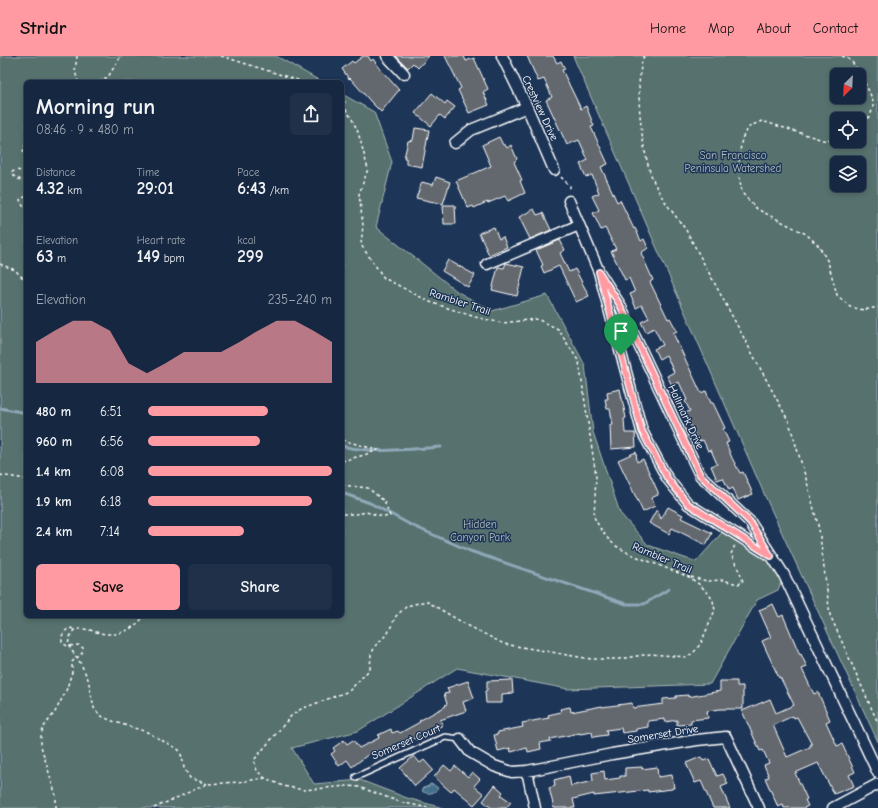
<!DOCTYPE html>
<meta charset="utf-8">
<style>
:root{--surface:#162841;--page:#1f3048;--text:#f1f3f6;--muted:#9ea6b1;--line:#35445a;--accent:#ff9aa2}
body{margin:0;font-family:"Comic Neue",sans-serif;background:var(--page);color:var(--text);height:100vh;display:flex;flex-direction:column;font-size:15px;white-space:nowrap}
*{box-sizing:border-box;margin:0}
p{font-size:13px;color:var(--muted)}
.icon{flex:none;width:22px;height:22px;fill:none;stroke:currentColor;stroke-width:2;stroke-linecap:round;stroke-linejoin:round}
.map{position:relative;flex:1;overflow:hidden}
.details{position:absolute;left:24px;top:24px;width:320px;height:538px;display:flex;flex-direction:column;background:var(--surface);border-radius:6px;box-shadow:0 2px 6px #0003,0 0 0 1px var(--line)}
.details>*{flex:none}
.needle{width:26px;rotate:204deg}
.controls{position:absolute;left:830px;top:12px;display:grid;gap:8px}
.controls a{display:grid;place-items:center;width:36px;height:36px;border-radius:6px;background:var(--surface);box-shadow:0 2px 6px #0003,0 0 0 1px var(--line);font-size:20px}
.pin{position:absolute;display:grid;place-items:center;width:34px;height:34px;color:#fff;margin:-41px -17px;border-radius:50% 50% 50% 0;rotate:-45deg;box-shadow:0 0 4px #0007}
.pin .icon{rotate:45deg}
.round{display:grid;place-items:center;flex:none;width:42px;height:42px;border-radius:6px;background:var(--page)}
.headline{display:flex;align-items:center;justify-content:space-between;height:68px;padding:0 12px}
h1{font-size:22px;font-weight:600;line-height:30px}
.stats{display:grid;grid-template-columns:repeat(3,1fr);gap:6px;height:68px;padding:4px 12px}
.stats div{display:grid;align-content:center}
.stats b{font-size:17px;font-weight:600}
.stats small{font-size:11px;font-weight:400}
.stats p{font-size:11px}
.chart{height:112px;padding:8px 12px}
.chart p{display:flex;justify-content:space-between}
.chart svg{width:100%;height:72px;margin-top:4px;fill:var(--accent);opacity:.7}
.primary-button{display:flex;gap:8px;margin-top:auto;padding:8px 12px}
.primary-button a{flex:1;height:46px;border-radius:6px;background:var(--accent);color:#111;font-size:16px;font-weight:600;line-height:46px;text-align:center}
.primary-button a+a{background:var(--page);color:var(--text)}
ul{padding:0 12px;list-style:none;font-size:13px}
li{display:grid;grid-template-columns:64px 48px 1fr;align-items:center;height:30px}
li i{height:10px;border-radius:5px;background:var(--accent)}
header{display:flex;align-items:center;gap:24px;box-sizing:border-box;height:56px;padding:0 20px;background:var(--accent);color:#111}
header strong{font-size:19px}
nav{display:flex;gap:22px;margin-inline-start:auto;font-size:14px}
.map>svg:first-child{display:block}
.green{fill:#57716e;stroke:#abb8b6;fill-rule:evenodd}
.water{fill:#446f8b;stroke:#8fa9b9}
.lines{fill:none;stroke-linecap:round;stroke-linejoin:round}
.stream{stroke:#8fa9b9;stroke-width:3}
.building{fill:#63686e;stroke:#fff;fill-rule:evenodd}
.lane-casing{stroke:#fff;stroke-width:8}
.street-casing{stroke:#fff;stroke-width:13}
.path{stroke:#fff;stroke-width:1.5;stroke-dasharray:3 3;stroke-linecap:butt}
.lane{stroke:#1d3557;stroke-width:5}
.street{stroke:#1d3557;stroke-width:10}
.route-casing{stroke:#fff;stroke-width:8}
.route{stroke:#ff9aa2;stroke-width:5}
.labels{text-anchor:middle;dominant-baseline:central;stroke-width:3;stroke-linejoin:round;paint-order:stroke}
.street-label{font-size:11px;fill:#fff;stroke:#1d3557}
.park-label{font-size:11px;fill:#b3bfbe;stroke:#1d3557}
</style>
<header>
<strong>Stridr</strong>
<nav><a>Home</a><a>Map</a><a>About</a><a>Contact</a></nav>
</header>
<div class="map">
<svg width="878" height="752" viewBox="0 0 878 752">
<rect width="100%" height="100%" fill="#1d3557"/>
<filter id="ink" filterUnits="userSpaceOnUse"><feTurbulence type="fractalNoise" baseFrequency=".025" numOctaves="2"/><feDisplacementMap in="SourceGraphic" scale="8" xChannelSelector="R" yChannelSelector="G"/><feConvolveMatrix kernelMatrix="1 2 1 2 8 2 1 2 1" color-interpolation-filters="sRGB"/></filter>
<g filter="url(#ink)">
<!-- green -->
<path class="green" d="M0,0h276l46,26h-296v534h316v-522l32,18 18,50 -16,65 82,65 34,19 55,-16 38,70 8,67 27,81 28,32 48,17 30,-34 45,28 13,19 -6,15 -21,10 -47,84 -142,5 -111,-21 -99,63 -66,17 22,36 46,-4 47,18 36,10h-443z
M573,0h305v686l-113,-246zM837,19h22v22h-22zM837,63h22v22h-22zM837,107h22v22h-22z"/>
<!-- water -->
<path class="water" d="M430,728l4,1 4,3c-4,6 -9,6 -15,4l-1,-3 1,-1 6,-2z"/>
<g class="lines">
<!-- stream -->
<path class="stream" d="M342,48l3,-2
M0,352l26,5
M342,390c32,8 66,3 99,1
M342,437l28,10 41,22 59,26 156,53h18l25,-15"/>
</g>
<!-- building -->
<path class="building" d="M363,0h5l3,5 2,-2 9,12 17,19 -18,22 -10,-10 -21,-24 -1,1 -7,-10 10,-8 2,2z
M396,0h33l-11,12 -5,-5 -5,5z
M445,0h19l2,5 8,-3 14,31 -5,3 6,13 -20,8 -11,-23 3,-2z
M527,0h26l4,7 4,-2 4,8 -3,1 19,39 5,-3 8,20 -3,1 17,37 -7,3 16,35 3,-2 14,29 1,-1 6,13 3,-2 4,9 -7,5 12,27 -3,2 18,37 2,-1 7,13 -4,2 28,60 5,-2 5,12h2l12,25 -2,1 6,13 -3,1 6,15 8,15 3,-1 10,22 -15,6 -5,-12 -4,2 -6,-12 -6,2 -6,-14 6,-2 -6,-14 -3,1 -5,-11 -5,2 -13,-29 5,-2 -5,-10 2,-1 -8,-18 -7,3 -5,-9 7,-4 -8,-17 -7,4 -5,-10 9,-4 -9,-17 -8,4 -5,-10 8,-4 -7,-13 -6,3 -6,-14 5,-2 -6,-14 -4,2 -14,-29 5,-2 -11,-21 -4,2 -8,-17 6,-3 -7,-14 7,-3 -7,-18 -6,2 -6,-13 8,-4 -9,-20 -12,5 -21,-45 6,-3 -8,-18 -6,2z
M432,37l13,11 2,-3 8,6 -10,12 -5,-4 -9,11 -16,-13z
M415,72l14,2 -7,37 -16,-3v-6h-2l4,-17 5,-1z
M499,81l4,8h2l2,3 4,-3 6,14 -3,3 8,18 -2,1 5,12 -17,8 -3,-5 -17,7 -1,-1 -13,6 -1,-2 -5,2 -12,-27 35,-15 -9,-21z
M436,121l14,5 -7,22 -27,-6 6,-16 11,3z
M443,149h12l1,19h-12z
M534,153l3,6 6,-2 8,17 -21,9 -11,-22z
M494,171l5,12 4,-2 4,10 -18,8 -10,-22z
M560,184l5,10 -5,3 9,19 6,-3 14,27 -13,6 -17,-36 -15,7 -3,-7 2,-1 -7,-15z
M448,204l27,15 -7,12 -26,-16z
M506,207l18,4 -7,29 -25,-6 6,-23 6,1z
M620,333l6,29 -2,1 1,14h10l1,14 -25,2 -1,-24h3l-3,-16h-3l-2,-10h3l-1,-7z
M636,396l1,10 6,-3 15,33v3l-7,3 4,8 -12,6 -25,-52z
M668,451l15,8 -2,3 31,15 -6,12 -34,-17 -3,6 -20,-11 8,-14 4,10z
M773,548l6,13 4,-2 17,40 1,-1 6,13 -5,2 7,15 5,10 4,-2 12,28 -4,2 11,24 5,-2 13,28 -6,3 5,11 -20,8 -16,-31 -23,10 12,26 -2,1 3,6 -4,2h-20l-1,-3 -5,2 -13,-29 4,-1 -5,-12 5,-2 -6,-13 -3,1 -18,-40 28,-12 6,14 18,-8 -14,-28 -1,1 -17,-37 9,-4 -12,-27zM793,660l1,2 3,-1 15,28h-2v2l-23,10 -14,-32z
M512,624l1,13 -11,1v9h-16l-1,-12 2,-1v-9z
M468,625l6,17 -11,4 3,9 -26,9 3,5 -27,15 -2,-2 -38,17 -2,-5 -22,17 -5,-7 -8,6 -8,-12 4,-3 -2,-3 11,-8 3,4 6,-4 6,8 20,-10 -1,-3 13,-6 1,4 6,-2 2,2 20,-11 -1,-1 27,-15 -1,-1 2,-1 -3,-10 5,-1 -2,-5z
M720,625h17v5h6v23h-23l-13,2 1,7 -17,2v4l-14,1v-5l-12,2v-3l-17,2v6l-12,2v2l-14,2 -1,-5 -15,2 1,5 -14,2 -1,-5 -12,2v-1l-30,6 1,2 -11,2 1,6 -13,3 -1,-4 -16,4 -1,-4 -12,3 -4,-16 4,-1v-2l25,-5 -1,-4 27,-5 -1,-3 13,-3 -1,-3 10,-2 1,5 31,-6v1l30,-4 1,5 30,-4v-5l13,-1v-2l12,-1v2l32,-6z
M414,700l6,7 4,-3 9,10 -18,16 -15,-18z
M701,701l2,4 6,-2 8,17 6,-2 5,10 -7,3 9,21h-17l-12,-27 -6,2 -9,-20z
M444,709l7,6 4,-5 13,11 4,-5 8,7 -6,7 10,8 -10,11 -20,-17 -3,4 -17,-15z
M642,711v2l15,-2 1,10 14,-2 2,13h-2v1l-24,3v-2l-54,6v-2l-21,5 2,9h-21l-5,-20 6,-2 -1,-6 15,-4 2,10 22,-5 -1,-8 12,-2 1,9 15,-2v-2h5v-8z
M495,729l8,7 -2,3 10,7 -5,6h-14l-9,-7z"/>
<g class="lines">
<!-- lane casing -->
<g class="lane-casing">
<path id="lane" d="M356,721l89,-40 15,2"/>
</g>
<!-- street casing -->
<g class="street-casing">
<path id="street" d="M387,0l17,18
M502,0l25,51 27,63
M455,87l16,-13 56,-23
M569,145l30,71 43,159 25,47 21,26 81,51
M487,208l92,-39
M599,216l21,33 80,170 50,47 34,53 94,198
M460,683l10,13 24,14 18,6 15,-1 85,-17 85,-14 29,-3 33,71
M527,715l8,37
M833,752l45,-24"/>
</g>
<!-- path -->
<path class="path" d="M77,0l-2,15 3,11
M221,0l83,26
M644,0c-11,26 -2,101 10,126 8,18 21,33 32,48l103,192 18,60 12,47 11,86 48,108
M842,0c3,1 7,3 9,5 5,5 22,35 22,42 1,10 -7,18 -14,24
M99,26l9,-5 13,-21
M342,48l10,15 6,13 10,37 -9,25 4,31 -2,20 23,33 46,24 45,15 27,6 35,-4 21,10 21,33 17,114 -2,41 6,11 9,12 7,6 14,8 59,23 11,8 9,9 4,7 2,9 -14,33 -6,8 -8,6 -36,-3 -14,2 -18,3h-28l-87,-15 -37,-19 -41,-24 -19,5 -11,10 -8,17 -13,13 -4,9 -1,14 -21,22 -48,18 -10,7 -37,44 3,11 8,7 18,8 21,4 43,-4 12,1 41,15 29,6
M837,85l-14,-1 -61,-19 -12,5 -8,12 -3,20v17l3,18 15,16 49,25 13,12 9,16 9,33 13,12 14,3 14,-3
M26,88c-4,5 -3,8 0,14
M26,116l-10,-2 -4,2c1,6 8,8 14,9
M561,121l9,9v5
M26,141l-5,1 -1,2 3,6 3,2
M0,208l15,6 11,11
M342,384l36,10 -14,5 -22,6
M0,419l26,4
M342,429l26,3 16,13 6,15 -6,1 -18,-5 -8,2h-16
M691,521l16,4 15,-1 16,4 5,-2 -2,-7 -10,-21 4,-9
M73,573l-3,-1c-8,3 -13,15 -2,18 3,0 7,-1 11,-1l4,3v4l-6,6 4,6 7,15 6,29 4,5 5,4 12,5 32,10 32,18 3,7 2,11 6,10 17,6
M56,752v-12l-15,-50v-10l2,-8 12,-16 11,-21 6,-19v-10l2,-2 3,-2c-9,-13 -12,-14 -3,-28 13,-4 22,4 34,4 15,1 28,-7 36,-18
M154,752l53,-24 32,-2 26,-4"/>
<!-- lane -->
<use href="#lane" class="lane"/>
<!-- street -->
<use href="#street" class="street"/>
</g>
</g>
<g class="lines" filter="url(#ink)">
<!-- route casing -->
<g class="route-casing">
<path id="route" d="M599,216l21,33 80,170 50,47 21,34 -83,-52 -21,-26 -25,-47z"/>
</g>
<!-- route -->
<use href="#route" class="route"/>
</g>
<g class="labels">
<!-- street labels -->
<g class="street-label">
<text transform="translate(540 52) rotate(65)">Crestview Drive</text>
<text transform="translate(460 246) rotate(18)">Rambler Trail</text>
<text transform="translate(686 361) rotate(65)">Hallmark Drive</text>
<text transform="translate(662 502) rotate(23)">Rambler Trail</text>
<text transform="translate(663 678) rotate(-9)">Somerset Drive</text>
<text transform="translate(406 686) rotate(-23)">Somerset Court</text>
</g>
<!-- park labels -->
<g class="park-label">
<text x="733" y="99">San Francisco<tspan x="733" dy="13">Peninsula Watershed</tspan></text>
<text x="480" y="468">Hidden<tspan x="480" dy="13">Canyon Park</tspan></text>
</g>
</g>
</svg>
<div class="controls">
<a><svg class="needle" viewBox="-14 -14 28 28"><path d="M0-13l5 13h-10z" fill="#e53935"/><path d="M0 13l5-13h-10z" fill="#9ea6b1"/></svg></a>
<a><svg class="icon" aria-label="locate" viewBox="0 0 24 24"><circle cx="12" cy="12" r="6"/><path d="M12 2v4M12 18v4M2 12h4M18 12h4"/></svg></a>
<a><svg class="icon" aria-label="layers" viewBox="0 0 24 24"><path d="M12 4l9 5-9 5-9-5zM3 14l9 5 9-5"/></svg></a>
</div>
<div class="pin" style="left:621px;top:299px;background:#1e9e55"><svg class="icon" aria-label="arrive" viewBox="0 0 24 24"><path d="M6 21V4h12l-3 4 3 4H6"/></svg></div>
<section class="details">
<div class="headline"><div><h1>Morning run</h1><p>08:46 · 9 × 480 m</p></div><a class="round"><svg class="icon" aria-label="share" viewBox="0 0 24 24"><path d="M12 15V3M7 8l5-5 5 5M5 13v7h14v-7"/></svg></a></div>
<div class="stats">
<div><p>Distance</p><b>4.32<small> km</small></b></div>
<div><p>Time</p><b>29:01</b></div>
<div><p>Pace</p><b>6:43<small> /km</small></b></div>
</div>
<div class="stats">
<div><p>Elevation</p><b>63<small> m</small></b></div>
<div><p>Heart rate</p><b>149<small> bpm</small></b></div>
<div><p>kcal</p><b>299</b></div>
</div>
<div class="chart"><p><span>Elevation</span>235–240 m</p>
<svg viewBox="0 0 160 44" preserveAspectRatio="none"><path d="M0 44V19L10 12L20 6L30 6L40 12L50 32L60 38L70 32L80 25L90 25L100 25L110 19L120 12L130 6L140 6L150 12L160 19V44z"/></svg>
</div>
<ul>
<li><b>480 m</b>6:51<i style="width:65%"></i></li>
<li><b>960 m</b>6:56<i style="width:61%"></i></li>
<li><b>1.4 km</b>6:08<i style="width:100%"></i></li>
<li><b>1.9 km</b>6:18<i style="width:89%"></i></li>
<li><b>2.4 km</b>7:14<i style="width:52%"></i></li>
</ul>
<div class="primary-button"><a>Save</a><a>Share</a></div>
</section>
</div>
